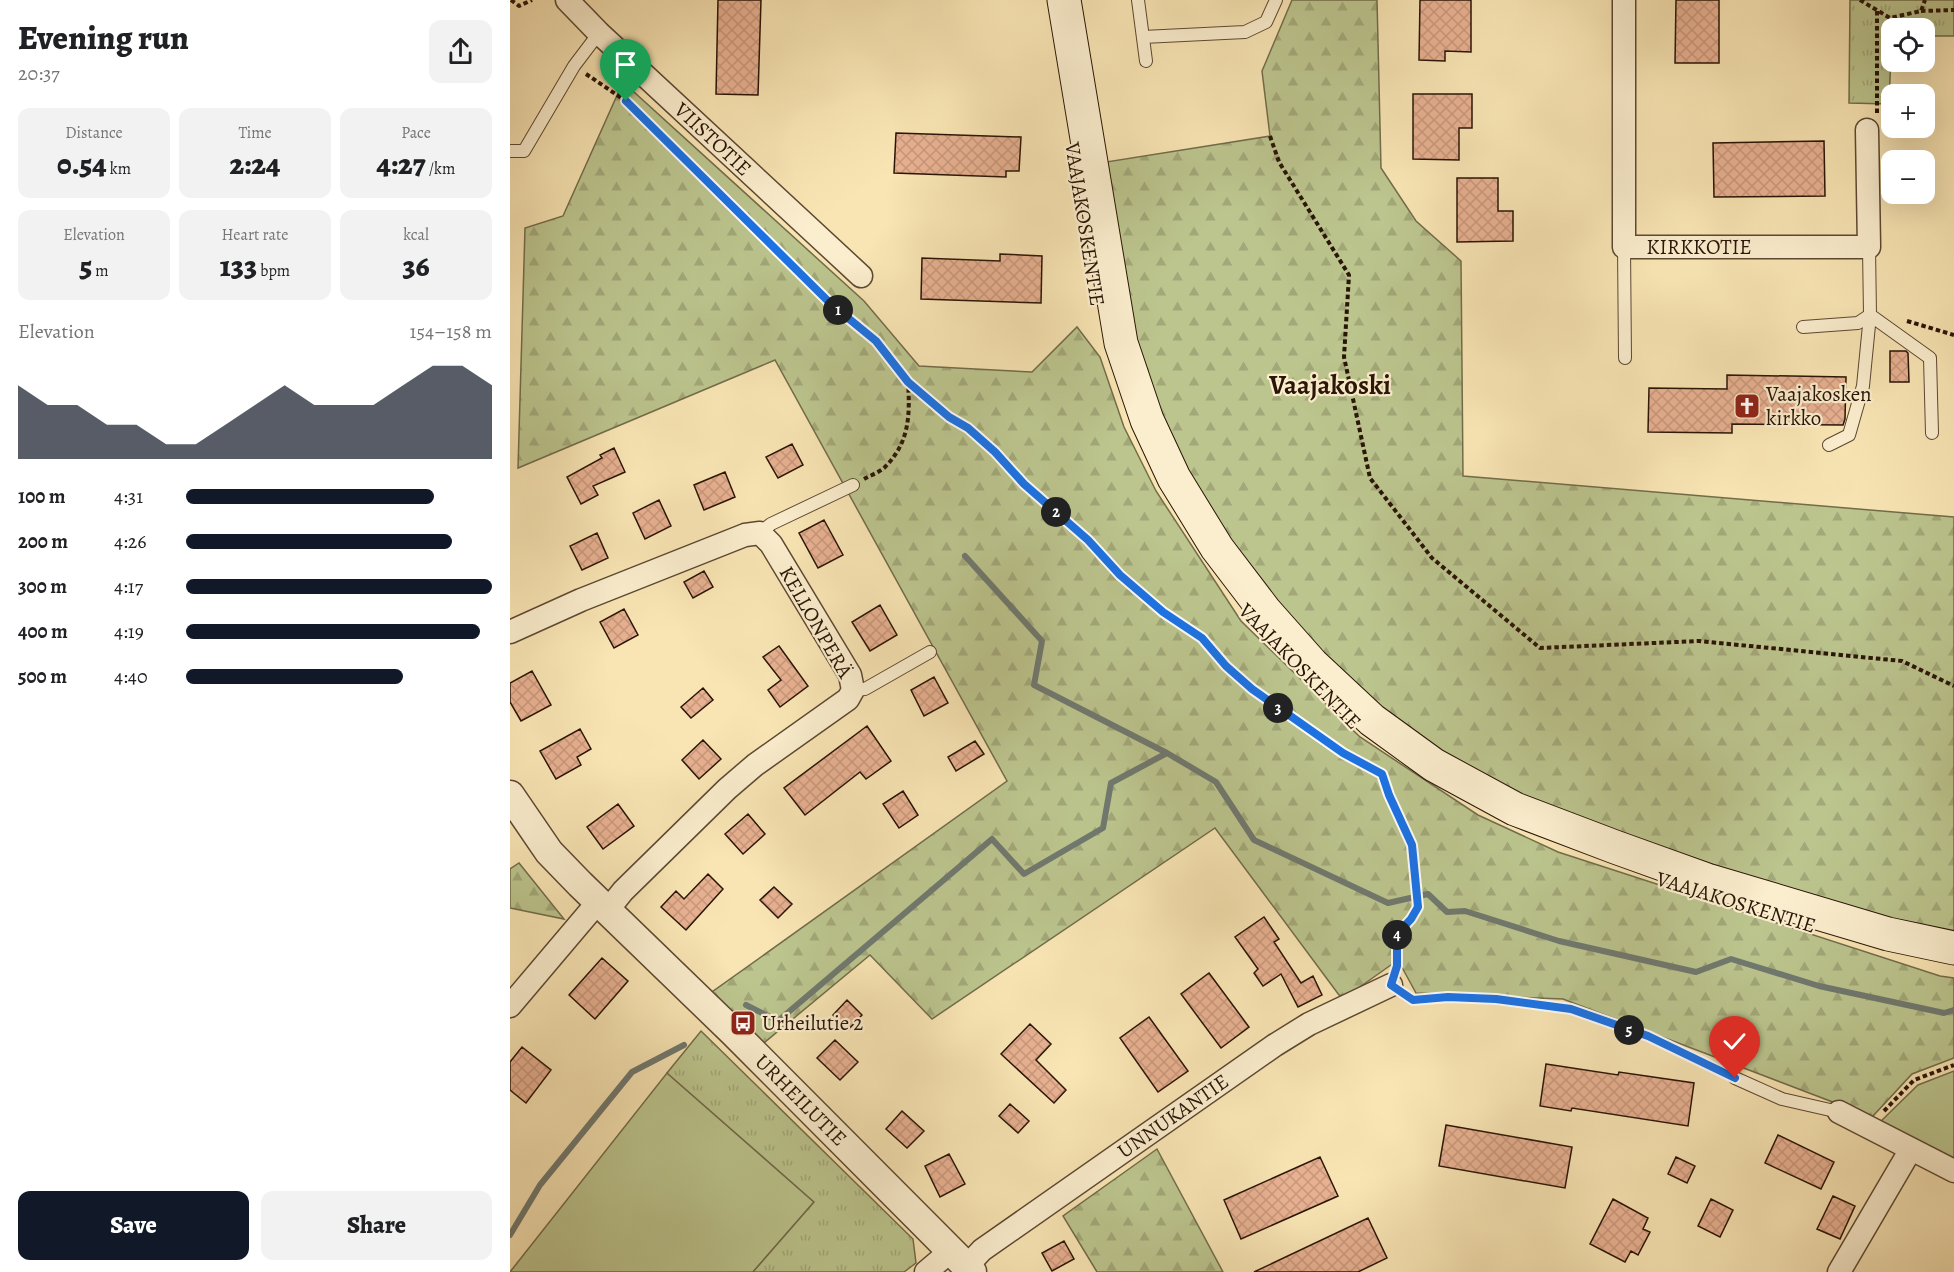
<!DOCTYPE html>
<meta charset="utf-8">
<style>
:root{--surface:#fff;--page:#f2f2f2;--text:#202124;--muted:#757577;--accent:#111827}
body{margin:0;font-family:Alegreya,serif;background:var(--page);color:var(--text);height:100vh;display:flex;flex-direction:column;font-size:22px;white-space:nowrap}
*{box-sizing:border-box;margin:0}
p{font-size:20px;color:var(--muted)}
.icon{flex:none;width:33px;height:33px;fill:none;stroke:currentColor;stroke-width:2;stroke-linecap:round;stroke-linejoin:round}
.map{position:relative;flex:1;overflow:hidden}
.details{display:flex;flex-direction:column;background:var(--surface);width:510px}
.details>*{flex:none}
.controls{position:absolute;left:1371px;top:18px;display:grid;gap:12px}
.controls a{display:grid;place-items:center;width:54px;height:54px;border-radius:12px;background:var(--surface);box-shadow:0 6px 24px #0002;font-size:30px}
.pin{position:absolute;display:grid;place-items:center;width:51px;height:51px;color:#fff;margin:-62px -26px;border-radius:50% 50% 50% 0;rotate:-45deg;box-shadow:0 0 6px #0007}
.pin .icon{rotate:45deg}
.km{position:absolute;width:30px;height:30px;margin:-15px;border-radius:50%;background:#222;color:#fff;font-size:16px;line-height:30px;text-align:center}
.round{display:grid;place-items:center;flex:none;width:63px;height:63px;border-radius:12px;background:var(--page)}
.headline{display:flex;align-items:center;justify-content:space-between;height:102px;padding:0 18px}
h1{font-size:33px;font-weight:800;line-height:45px}
.metrics{display:grid;grid-template-columns:repeat(3,1fr);gap:9px;height:102px;padding:6px 18px}
.metrics div{display:grid;align-content:center;border-radius:12px;background:var(--page);text-align:center}
.metrics b{font-size:30px;font-weight:800}
.metrics small{font-size:16px;font-weight:400}
.metrics p{font-size:16px}
.chart{height:168px;padding:12px 18px}
.chart p{display:flex;justify-content:space-between}
.chart svg{width:100%;height:108px;margin-top:6px;fill:var(--accent);opacity:.7}
.primary-button{display:flex;gap:12px;margin-top:auto;padding:12px 18px}
.primary-button a{flex:1;height:69px;border-radius:12px;background:var(--accent);color:#fff;font-size:24px;font-weight:800;line-height:69px;text-align:center}
.primary-button a+a{background:var(--page);color:var(--text)}
ul{padding:0 18px;list-style:none;font-size:20px}
li{display:grid;grid-template-columns:96px 72px 1fr;align-items:center;height:45px}
li i{height:15px;border-radius:8px;background:var(--accent)}
main{display:flex;flex:1;min-height:0}
.map>svg:first-child{display:block}
.grass{fill:#bcc58e;stroke:#726c4a;stroke-width:1.5}
.forest{fill:url(#forest-firs);stroke:#726c4a;stroke-width:1.5}
.park{fill:url(#park-tufts);stroke:#726c4a;stroke-width:1.5}
.lines{fill:none;stroke-linecap:round;stroke-linejoin:round}
.stream{stroke:#70796f;stroke-width:6}
.building{fill:url(#building-cross-hatch);stroke:#291406;stroke-width:1.5}
.service-casing{stroke:#5d4832;stroke-width:14}
.minor-casing{stroke:#5d4832;stroke-width:25}
.tertiary-casing{stroke:#5d4832;stroke-width:31}
.secondary-casing{stroke:#291406;stroke-width:35}
.path{stroke:#291406;stroke-width:4;stroke-dasharray:4.5 3;stroke-linecap:butt}
.service{stroke:#fbeece;stroke-width:12}
.minor{stroke:#fbeece;stroke-width:22}
.tertiary{stroke:#fbeece;stroke-width:28}
.secondary{stroke:#fbeece;stroke-width:33}
.route-casing{stroke:#fff;stroke-width:12}
.route{stroke:#1a73e8;stroke-width:8}
.labels{text-anchor:middle;dominant-baseline:central;stroke-width:4.5;stroke-linejoin:round;paint-order:stroke}
.street-label{font-size:21px;fill:#291406;stroke:#fbeece}
.poi-label{font-size:21px;fill:#291406;stroke:#fbeece;text-anchor:start}
.district-label{font-size:27px;font-weight:bold;fill:#291406;stroke:#fbeece}
</style>
<main>
<section class="details">
<div class="headline"><div><h1>Evening run</h1><p>20:37</p></div><a class="round"><svg class="icon" aria-label="share" viewBox="0 0 24 24"><path d="M12 15V3M7 8l5-5 5 5M5 13v7h14v-7"/></svg></a></div>
<div class="metrics">
<div><p>Distance</p><b>0.54<small> km</small></b></div>
<div><p>Time</p><b>2:24</b></div>
<div><p>Pace</p><b>4:27<small> /km</small></b></div>
</div>
<div class="metrics">
<div><p>Elevation</p><b>5<small> m</small></b></div>
<div><p>Heart rate</p><b>133<small> bpm</small></b></div>
<div><p>kcal</p><b>36</b></div>
</div>
<div class="chart"><p><span>Elevation</span>154–158 m</p>
<svg viewBox="0 0 160 44" preserveAspectRatio="none"><path d="M0 44V14L10 22L20 22L30 30L40 30L50 38L60 38L70 30L80 22L90 14L100 22L110 22L120 22L130 14L140 6L150 6L160 14V44z"/></svg>
</div>
<ul>
<li><b>100 m</b>4:31<i style="width:81%"></i></li>
<li><b>200 m</b>4:26<i style="width:87%"></i></li>
<li><b>300 m</b>4:17<i style="width:100%"></i></li>
<li><b>400 m</b>4:19<i style="width:96%"></i></li>
<li><b>500 m</b>4:40<i style="width:71%"></i></li>
</ul>
<div class="primary-button"><a>Save</a><a>Share</a></div>
</section>
<div class="map">
<svg width="1444" height="1272" viewBox="0 0 1444 1272">
<defs>
<pattern id="forest-firs" width="22" height="20" patternUnits="userSpaceOnUse" patternTransform="scale(1.5)"><rect width="22" height="20" fill="#bcc58e"/><path d="M5 1l3.5 6h-7zM16 11l3.5 6h-7z" fill="#a2a879"/></pattern>
<pattern id="park-tufts" width="24" height="20" patternUnits="userSpaceOnUse" patternTransform="scale(1.5)"><rect width="24" height="20" fill="#bcc58e"/><path d="M3 7l-1-3M5 7V3M7 7l1-3M15 17l-1-3M17 17v-4M19 17l1-3" fill="none" stroke="#a2a879"/></pattern>
<pattern id="building-cross-hatch" width="8" height="8" patternUnits="userSpaceOnUse" patternTransform="scale(1.5)"><rect width="8" height="8" fill="#e8b191"/><path d="M0 0l8 8M0 8l8-8" fill="none" stroke="#c7977c"/></pattern>
</defs>
<rect width="100%" height="100%" fill="#f9e5b4"/>
<filter id="stains"><feTurbulence type="fractalNoise" baseFrequency=".00333" numOctaves="4"/><feColorMatrix values="0 0 0 0 .2 0 0 0 0 .09 0 0 0 0 .02 0 0 0 .5 -.17"/></filter>
<radialGradient id="worn" r=".72"><stop offset=".6" stop-color="#630" stop-opacity="0"/><stop offset="1" stop-color="#630" stop-opacity=".3"/></radialGradient>
<!-- grass -->
<path class="grass" d="M1444,1071v92l-74,-41 38,-37z
M157,1073l147,129 -61,70h-243z"/>
<!-- forest -->
<path class="forest" d="M782,0h85l4,168 35,53 45,40 2,215 491,41v418l-61,-12 -372,-121 -142,-90 -106,-109 -89,-130 -50,-132 -28,-179 164,-26 -8,-65z
M113,82l241,219 55,65 113,6 45,-45 23,30 24,70 32,64 85,130 119,116 118,78 80,37 382,124 14,2v80l-42,16 -40,43 -309,-118 -147,-6 -18,-33 -51,36 -8,-1 -124,-167 -283,191 -62,-64 -111,92 -47,-55 295,-211 -232,-421 -257,108 7,-240 38,-12z
M9,863l45,56 -54,-11v-39z
M647,1149l66,123h-126l-34,-56z"/>
<!-- park -->
<path class="park" d="M1340,0h104v36h-29l-1,-8h-32l-3,76 -40,-1z
M191,1031l212,208 3,24 -12,9h-151l61,-70 -147,-129z"/>
<g class="lines">
<!-- stream -->
<path class="stream" d="M455,556l77,85 -8,44 133,68
M236,1005l32,16 214,-182 32,35 79,-46 8,-45 56,-30 49,29 38,58 134,63 40,-9 19,18 18,-1 94,30 137,31 35,-13 88,27 125,27 10,-3
M0,1235l30,-50 92,-113 52,-27"/>
</g>
<!-- building -->
<path class="building" d="M208,0h43l-3,95 -42,-1z
M910,0h51v52l-26,-1v10l-26,-1z
M1166,0h43v63h-44z
M903,94h59v34h-13v32l-46,-1z
M386,133l125,4 -2,34h-13v6l-112,-4z
M1314,141l1,55 -111,1 -1,-54z
M947,178h41v33h15v30l-56,1z
M490,254l42,2 -1,47 -120,-4 1,-41 78,3z
M1380,351h16l2,2 1,29h-19z
M1217,375l119,2 -1,42 -2,6 -111,-1v9l-84,-1 1,-44 78,1z
M282,444l11,21 -25,13 -12,-21z
M104,448l11,24 -32,14 5,9 -17,9 -14,-27 35,-19 -2,-3z
M215,472l10,25 -31,13 -10,-25z
M149,500l12,26 -26,13 -12,-26z
M314,520l19,35 -25,13 -19,-35z
M87,533l11,25 -26,12 -12,-24z
M194,571l9,16 -20,11 -9,-16z
M370,605l17,30 -27,16 -18,-29z
M114,609l14,26 -24,13 -14,-26z
M269,646l29,40 -28,21 -12,-17 13,-10 -18,-23z
M22,671l19,34 -30,16 -11,-19v-19z
M424,677l14,26 -24,13 -13,-26z
M193,688l10,12 -22,18 -10,-11z
M357,726l24,35 -25,18 -6,-7 -55,43 -21,-27z
M70,729l11,20 -14,8 4,8 -25,14 -16,-28z
M193,740l18,19 -22,20 -17,-19z
M465,741l9,13 -28,17 -8,-14z
M393,791l15,24 -19,13 -16,-24z
M108,804l16,22 -31,23 -16,-22z
M238,814l17,20 -22,20 -18,-20z
M198,874l15,15 -37,41 -25,-23 15,-16 8,8z
M264,887l18,17 -14,14 -18,-18z
M754,917l15,22 -5,3 27,41 12,-7 9,19 -24,12 -17,-33 -18,12 -9,-13 4,-4 -23,-32z
M92,958l26,23 -33,38 -26,-24z
M699,973l40,54 -28,21 -40,-54z
M337,1000l15,15 -14,15 -15,-15z
M639,1017l39,54 -30,21 -38,-54z
M520,1024l21,20 -15,16 30,30 -12,13 -53,-49z
M325,1040l23,22 -18,18 -23,-22z
M12,1047l29,23 -25,33 -16,-13v-28z
M1036,1064l72,11 1,-3 75,11 -6,43 -116,-18 -1,3 -31,-5z
M500,1104l19,17 -11,12 -19,-17z
M392,1111l22,20 -17,17 -21,-19z
M936,1125l126,22 -7,41 -126,-22z
M1268,1135l56,27 -13,27 -56,-26z
M439,1154l16,30 -25,13 -15,-31z
M810,1157l18,39 -97,43 -17,-39z
M1166,1157l19,9 -8,17 -19,-9z
M1323,1196l22,10 -15,33 -23,-10z
M1103,1199l35,19 -5,11 7,3 -12,23 -7,-4 -6,11 -35,-18z
M1201,1199l22,11 -13,27 -22,-11z
M858,1218l19,40 -29,14h-104z
M554,1241l10,18 -22,12 -10,-18z"/>
<g class="lines">
<!-- service casing -->
<g class="service-casing">
<path id="service" d="M628,0l8,61
M633,37l102,-5 21,-10 10,-22
M0,151h14l50,-85 25,-33
M1114,247l1,111
M1360,315l60,43 2,75
M1293,327l55,-4 12,-8
M1319,445l20,-10 14,-49 7,-71 -1,-68
M250,533l11,-9 82,-39
M343,690l12,-1 65,-37
M1225,1078l47,21 57,13"/>
</g>
<!-- minor casing -->
<g class="minor-casing">
<path id="minor" d="M57,0l32,33 262,243
M1114,0v247h245l-2,-117
M0,632l71,-32 164,-65 15,-2 11,11 79,131 3,15 -5,9 -93,66 -28,24 -104,102 -16,20
M0,1006l88,-104
M1329,1112l115,59
M457,1266l15,-16 293,-205 34,-21 82,-39
M416,1272l26,-22
M1329,1272l72,-123"/>
</g>
<!-- tertiary casing -->
<g class="tertiary-casing">
<path id="tertiary" d="M0,795l39,57 31,32 153,148 239,240"/>
</g>
<!-- secondary casing -->
<g class="secondary-casing">
<path id="secondary" d="M554,0l57,343 26,77 27,58 43,70 48,63 47,53 60,56 62,45 81,44 100,38 92,33 181,54 66,14"/>
</g>
<!-- path -->
<path class="path" d="M1,0l8,6 13,-6
M1350,0l30,18 31,-7 4,-11
M1411,11l33,-1
M76,74l40,27 205,203 45,37 32,41 41,35 19,11 27,24 30,32 63,57 32,34 43,37 39,26 24,28 26,23 91,64 39,21 7,21 23,50 6,62 -7,12 -14,15v31
M1367,113v-102
M760,136l9,26 70,113 -5,82 26,121 62,80 108,90 159,-7 203,20 52,25
M1397,321l47,14
M354,479c7,-4 16,-7 21,-12 25,-25 25,-53 23,-85
M897,996l6,4 35,-3 48,2 75,10 77,27 76,37
M1374,1111l30,-31 40,-15"/>
<!-- service -->
<use href="#service" class="service"/>
<!-- minor -->
<use href="#minor" class="minor"/>
<!-- tertiary -->
<use href="#tertiary" class="tertiary"/>
<!-- secondary -->
<use href="#secondary" class="secondary"/>
</g>
<g class="lines">
<!-- route casing -->
<g class="route-casing">
<path id="route" d="M116,101l205,203 45,37 32,41 41,35 19,11 27,24 29,32 64,56 32,35 43,37 39,26 24,28 26,23 91,64 39,21 7,21 23,50 6,62 -7,12 -14,15v32l-6,19 22,15 35,-3 48,2 75,10 77,27 87,42"/>
</g>
<!-- route -->
<use href="#route" class="route"/>
</g>
<!-- icons -->
<defs>
<g id="church-square" transform="scale(1.35)"><rect x="-9" y="-9" width="18" height="18" rx="4" fill="#8f2418" stroke="#fbeece"/><path d="M-1.2-6h2.4v3.5h3.3v2.4h-3.3V6h-2.4V-.1h-3.3v-2.4h3.3Z" fill="#fff"/></g>
<g id="bus-square" transform="scale(1.35)"><rect x="-9" y="-9" width="18" height="18" rx="4" fill="#8f2418" stroke="#fbeece"/><path d="M-5-6H5V4H4V6H2V4H-2V6H-4V4H-5ZM-3.5-4V0h7V-4ZM-3.5 1.2v1.5H-2V1.2ZM2 1.2v1.5H3.5V1.2Z" fill="#fff"/></g>
</defs>
<g fill-rule="evenodd">
<use href="#church-square" x="1237" y="406"/>
<use href="#bus-square" x="233" y="1023"/>
</g>
<g class="labels">
<!-- street labels -->
<g class="street-label">
<text transform="translate(203 139) rotate(43)">VIISTOTIE</text>
<text transform="translate(575 224) rotate(81)">VAAJAKOSKENTIE</text>
<text x="1189" y="247">KIRKKOTIE</text>
<text transform="translate(306 622) rotate(60)">KELLONPERÄ</text>
<text transform="translate(790 666) rotate(46)">VAAJAKOSKENTIE</text>
<text transform="translate(1226 902) rotate(17)">VAAJAKOSKENTIE</text>
<text transform="translate(291 1100) rotate(45)">URHEILUTIE</text>
<text transform="translate(663 1116) rotate(-35)">UNNUKANTIE</text>
</g>
<!-- poi labels -->
<g class="poi-label">
<text x="1256" y="394">Vaajakosken<tspan x="1256" dy="24">kirkko</tspan></text>
<text x="252" y="1023">Urheilutie 2</text>
</g>
<!-- district labels -->
<g class="district-label">
<text x="820" y="385">Vaajakoski</text>
</g>
</g>
<rect width="100%" height="100%" filter="url(#stains)"/>
<rect width="100%" height="100%" fill="url(#worn)"/>
</svg>
<div class="controls">
<a><svg class="icon" aria-label="locate" viewBox="0 0 24 24"><circle cx="12" cy="12" r="6"/><path d="M12 2v4M12 18v4M2 12h4M18 12h4"/></svg></a>
<a>+</a>
<a>−</a>
</div>
<div class="pin" style="left:116px;top:101px;background:#1e9e55"><svg class="icon" aria-label="arrive" viewBox="0 0 24 24"><path d="M6 21V4h12l-3 4 3 4H6"/></svg></div>
<div class="pin" style="left:1225px;top:1078px;background:#d93025"><svg class="icon" aria-label="check" viewBox="0 0 24 24"><path d="M5 12l5 5 9-10"/></svg></div>
<b class="km" style="left:328px;top:310px">1</b>
<b class="km" style="left:546px;top:512px">2</b>
<b class="km" style="left:768px;top:708px">3</b>
<b class="km" style="left:887px;top:935px">4</b>
<b class="km" style="left:1119px;top:1030px">5</b>
</div>
</main>
